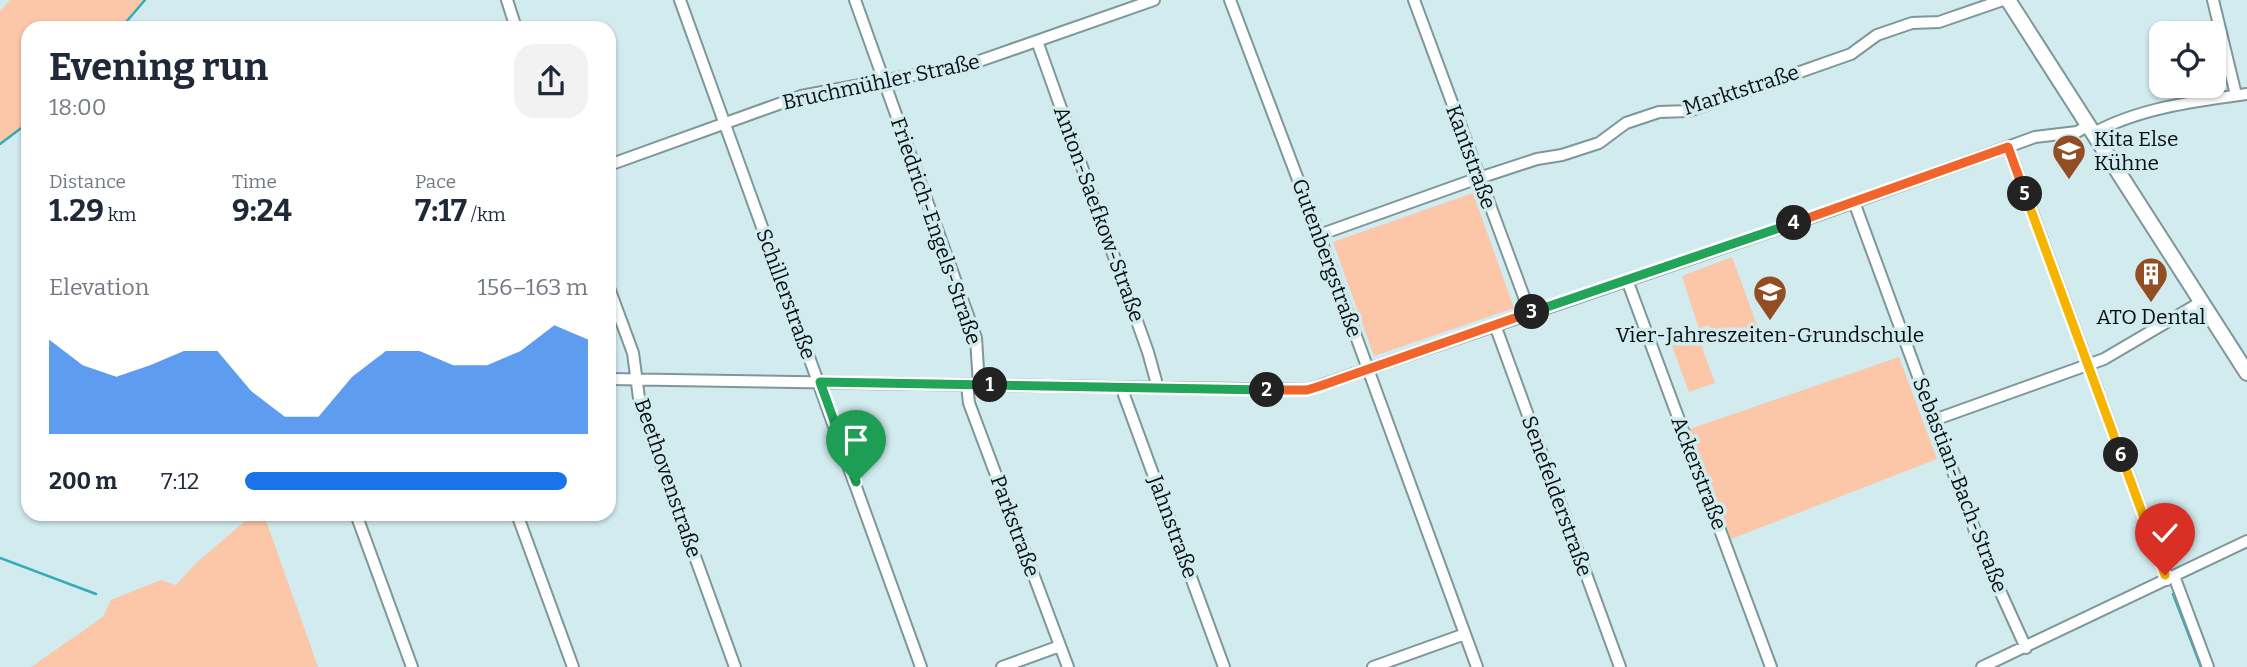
<!DOCTYPE html>
<meta charset="utf-8">
<style>
:root{--surface:#fff;--page:#f2f2f3;--text:#1f2937;--muted:#747a83;--accent:#1a73e8}
body{margin:0;font-family:Bitter,serif;background:var(--page);color:var(--text);height:100vh;display:flex;flex-direction:column;font-size:26px;white-space:nowrap}
*{box-sizing:border-box;margin:0}
p{font-size:23px;color:var(--muted)}
.icon{flex:none;width:38px;height:38px;fill:none;stroke:currentColor;stroke-width:2;stroke-linecap:round;stroke-linejoin:round}
.map{position:relative;flex:1;overflow:hidden}
.sheet{position:absolute;left:21px;top:21px;width:595px;height:500px;display:flex;flex-direction:column;background:var(--surface);border-radius:21px;box-shadow:0 2px 5px #0004}
.sheet>*{flex:none}
.buttons{position:absolute;left:2149px;top:21px;display:grid;gap:14px}
.buttons a{display:grid;place-items:center;width:77px;height:77px;border-radius:14px;background:var(--surface);box-shadow:0 2px 5px #0004;font-size:35px}
.pin{position:absolute;display:grid;place-items:center;width:60px;height:60px;color:#fff;margin:-72px -30px;border-radius:50% 50% 50% 0;rotate:-45deg;box-shadow:0 0 7px #0007}
.pin .icon{rotate:45deg}
.km{position:absolute;width:35px;height:35px;margin:-18px;border-radius:50%;background:#222;color:#fff;font-size:19px;line-height:35px;text-align:center}
.round{display:grid;place-items:center;flex:none;width:74px;height:74px;border-radius:21px;background:var(--page)}
.summary{display:flex;align-items:center;justify-content:space-between;height:119px;padding:0 28px}
h1{font-size:38px;font-weight:700;line-height:52px}
.figures{display:grid;grid-template-columns:repeat(3,1fr);gap:10px;height:119px;padding:7px 28px}
.figures div{display:grid;align-content:center}
.figures b{font-size:30px;font-weight:700}
.figures small{font-size:19px;font-weight:400}
.figures p{font-size:19px}
.chart{height:196px;padding:14px 28px}
.chart p{display:flex;justify-content:space-between}
.chart svg{width:100%;height:126px;margin-top:7px;fill:var(--accent);opacity:.7}
ul{padding:0 28px;list-style:none;font-size:23px}
li{display:grid;grid-template-columns:112px 84px 1fr;align-items:center;height:52px}
li i{height:18px;border-radius:9px;background:var(--accent)}
.map>svg:first-child{display:block}
.green{fill:#fcc6a9}
.lines{fill:none;stroke-linecap:round;stroke-linejoin:round}
.stream{stroke:#34acb7;stroke-width:2.5}
.minor-casing{stroke:#7f9799;stroke-width:14}
.major-casing{stroke:#7f9799;stroke-width:18}
.minor{stroke:#fff;stroke-width:10}
.major{stroke:#fff;stroke-width:14}
.split-1-casing{stroke:#fff;stroke-width:14}
.split-2-casing{stroke:#fff;stroke-width:14}
.split-3-casing{stroke:#fff;stroke-width:14}
.split-4-casing{stroke:#fff;stroke-width:14}
.split-5-casing{stroke:#fff;stroke-width:14}
.split-6-casing{stroke:#fff;stroke-width:14}
.split-7-casing{stroke:#fff;stroke-width:14}
.split-1{stroke:#22a559;stroke-width:9}
.split-2{stroke:#22a559;stroke-width:9}
.split-3{stroke:#f0652b;stroke-width:9}
.split-4{stroke:#22a559;stroke-width:9}
.split-5{stroke:#f0652b;stroke-width:9}
.split-6{stroke:#f5b400;stroke-width:9}
.split-7{stroke:#f5b400;stroke-width:9}
.labels{text-anchor:middle;dominant-baseline:central;stroke-width:7;stroke-linejoin:round;paint-order:stroke}
.street-label{font-size:21px;fill:#081112;stroke:#d1ebee}
.poi-label{font-size:21px;fill:#081112;stroke:#d1ebee}
</style>
<div class="map">
<svg width="2247" height="667" viewBox="0 0 2247 667">
<rect width="100%" height="100%" fill="#d1ebee"/>
<!-- green -->
<path class="green" d="M10,0h135l-24,28h-93v95l-28,21v-133z
M1473,193l41,115 -140,48 -41,-114z
M1732,257l26,71 -43,14 -6,-17 -10,4 -17,-53z
M1695,328l20,55 -26,9 -20,-54z
M1899,357l38,102 -206,80 -41,-110z
M252,515h12l54,152h-287l72,-50 8,-17 50,-20 15,5 19,-21z"/>
<g class="lines">
<!-- stream -->
<path class="stream" d="M121,28l24,-28
M0,144l28,-21
M0,558l96,36
M2173,594l28,73"/>
<!-- minor casing -->
<g class="minor-casing">
<path id="minor" d="M507,0l9,28
M680,0l241,667
M855,0l121,338 3,47
M1230,0l89,235 158,432
M1414,0l116,313
M2213,0l23,95
M1037,41l111,311 10,36
M2094,133c45,-25 102,-32 153,-39
M2008,147l159,433
M609,165l192,-69 167,-31 186,-65
M1854,202l111,302 21,56 40,88
M1319,235l151,-54 67,-22 25,-4 37,-12 27,-20 33,-11 30,-1 162,-57 26,-19 35,-12 27,-1 64,-22
M1627,280l144,387
M609,288l24,65 6,45 9,29 87,240
M1495,325l125,342
M609,379l698,11 523,-179 205,-74 42,-5 12,-7
M967,385l2,18 99,264
M1124,387v8l100,272
M1934,420l170,-61 97,-57
M356,514l56,153
M517,514l56,153
M2174,576l34,91
M1002,667l58,-21
M1373,667l92,-33
M1982,667l265,-126"/>
</g>
<!-- major casing -->
<g class="major-casing">
<path id="major" d="M2008,0l239,373"/>
</g>
<!-- minor -->
<use href="#minor" class="minor"/>
<!-- major -->
<use href="#major" class="major"/>
</g>
<g class="lines">
<!-- split-1 casing -->
<g class="split-1-casing">
<path id="split-1" d="M856,482l-36,-100 170,3"/>
</g>
<!-- split-2 casing -->
<g class="split-2-casing">
<path id="split-2" d="M990,385l277,5"/>
</g>
<!-- split-3 casing -->
<g class="split-3-casing">
<path id="split-3" d="M1267,390h40l13,-4 212,-74"/>
</g>
<!-- split-4 casing -->
<g class="split-4-casing">
<path id="split-4" d="M1532,312l262,-89"/>
</g>
<!-- split-5 casing -->
<g class="split-5-casing">
<path id="split-5" d="M1794,223l214,-76 17,47"/>
</g>
<!-- split-6 casing -->
<g class="split-6-casing">
<path id="split-6" d="M2025,194l96,261"/>
</g>
<!-- split-7 casing -->
<g class="split-7-casing">
<path id="split-7" d="M2121,455l44,120"/>
</g>
<!-- split-1 -->
<use href="#split-1" class="split-1"/>
<!-- split-2 -->
<use href="#split-2" class="split-2"/>
<!-- split-3 -->
<use href="#split-3" class="split-3"/>
<!-- split-4 -->
<use href="#split-4" class="split-4"/>
<!-- split-5 -->
<use href="#split-5" class="split-5"/>
<!-- split-6 -->
<use href="#split-6" class="split-6"/>
<!-- split-7 -->
<use href="#split-7" class="split-7"/>
</g>
<!-- icons -->
<defs>
<g id="school-pin" transform="scale(1.75)"><path d="M0 17L-7.5 6A9.5 9.5 0 1 1 7.5 6Z" fill="#924d23" stroke="#d1ebee"/><path d="M0-5L7-2L0 1L-7-2ZM-4 1L0 2.5L4 1V4Q0 6-4 4Z" fill="#fff"/></g>
<g id="building-pin" transform="scale(1.75)"><path d="M0 17L-7.5 6A9.5 9.5 0 1 1 7.5 6Z" fill="#924d23" stroke="#d1ebee"/><path d="M-4-6H4V6H1V3H-1V6H-4ZM-2.5-4.3h1.7v1.8h-1.7ZM.8-4.3h1.7v1.8H.8ZM-2.5-1h1.7V.8h-1.7ZM.8-1h1.7V.8H.8Z" fill="#fff"/></g>
</defs>
<g fill-rule="evenodd">
<use href="#school-pin" x="2069" y="151"/>
<use href="#building-pin" x="2151" y="274"/>
<use href="#school-pin" x="1770" y="292"/>
</g>
<g class="labels">
<!-- street labels -->
<g class="street-label">
<text transform="translate(881 82) rotate(-12)">Bruchmühler Straße</text>
<text transform="translate(1741 90) rotate(-18)">Marktstraße</text>
<text transform="translate(1471 157) rotate(70)">Kantstraße</text>
<text transform="translate(1099 214) rotate(70)">Anton-Saefkow-Straße</text>
<text transform="translate(936 231) rotate(71)">Friedrich-Engels-Straße</text>
<text transform="translate(1327 258) rotate(70)">Gutenbergstraße</text>
<text transform="translate(786 294) rotate(70)">Schillerstraße</text>
<text transform="translate(1699 473) rotate(69)">Ackerstraße</text>
<text transform="translate(668 478) rotate(71)">Beethovenstraße</text>
<text transform="translate(1960 485) rotate(69)">Sebastian-Bach-Straße</text>
<text transform="translate(1557 496) rotate(70)">Senefelderstraße</text>
<text transform="translate(1015 526) rotate(70)">Parkstraße</text>
<text transform="translate(1173 527) rotate(70)">Jahnstraße</text>
</g>
<!-- poi labels -->
<g class="poi-label">
<text x="2094" y="139" text-anchor="start">Kita Else<tspan x="2094" dy="24">Kühne</tspan></text>
<text x="2151" y="317">ATO Dental</text>
<text x="1770" y="335">Vier-Jahreszeiten-Grundschule</text>
</g>
</g>
</svg>
<div class="buttons">
<a><svg class="icon" aria-label="locate" viewBox="0 0 24 24"><circle cx="12" cy="12" r="6"/><path d="M12 2v4M12 18v4M2 12h4M18 12h4"/></svg></a>
</div>
<div class="pin" style="left:856px;top:482px;background:#1e9e55"><svg class="icon" aria-label="arrive" viewBox="0 0 24 24"><path d="M6 21V4h12l-3 4 3 4H6"/></svg></div>
<div class="pin" style="left:2165px;top:575px;background:#d93025"><svg class="icon" aria-label="check" viewBox="0 0 24 24"><path d="M5 12l5 5 9-10"/></svg></div>
<b class="km" style="left:990px;top:385px">1</b>
<b class="km" style="left:1267px;top:390px">2</b>
<b class="km" style="left:1532px;top:312px">3</b>
<b class="km" style="left:1794px;top:223px">4</b>
<b class="km" style="left:2025px;top:194px">5</b>
<b class="km" style="left:2121px;top:455px">6</b>
<section class="sheet">
<div class="summary"><div><h1>Evening run</h1><p>18:00</p></div><a class="round"><svg class="icon" aria-label="share" viewBox="0 0 24 24"><path d="M12 15V3M7 8l5-5 5 5M5 13v7h14v-7"/></svg></a></div>
<div class="figures">
<div><p>Distance</p><b>1.29<small> km</small></b></div>
<div><p>Time</p><b>9:24</b></div>
<div><p>Pace</p><b>7:17<small> /km</small></b></div>
</div>
<div class="chart"><p><span>Elevation</span>156–163 m</p>
<svg viewBox="0 0 160 44" preserveAspectRatio="none"><path d="M0 44V11L10 20L20 24L30 20L40 15L50 15L60 29L70 38L80 38L90 24L100 15L110 15L120 20L130 20L140 15L150 6L160 11V44z"/></svg>
</div>
<ul>
<li><b>200 m</b>7:12<i style="width:94%"></i></li>
</ul>
</section>
</div>
